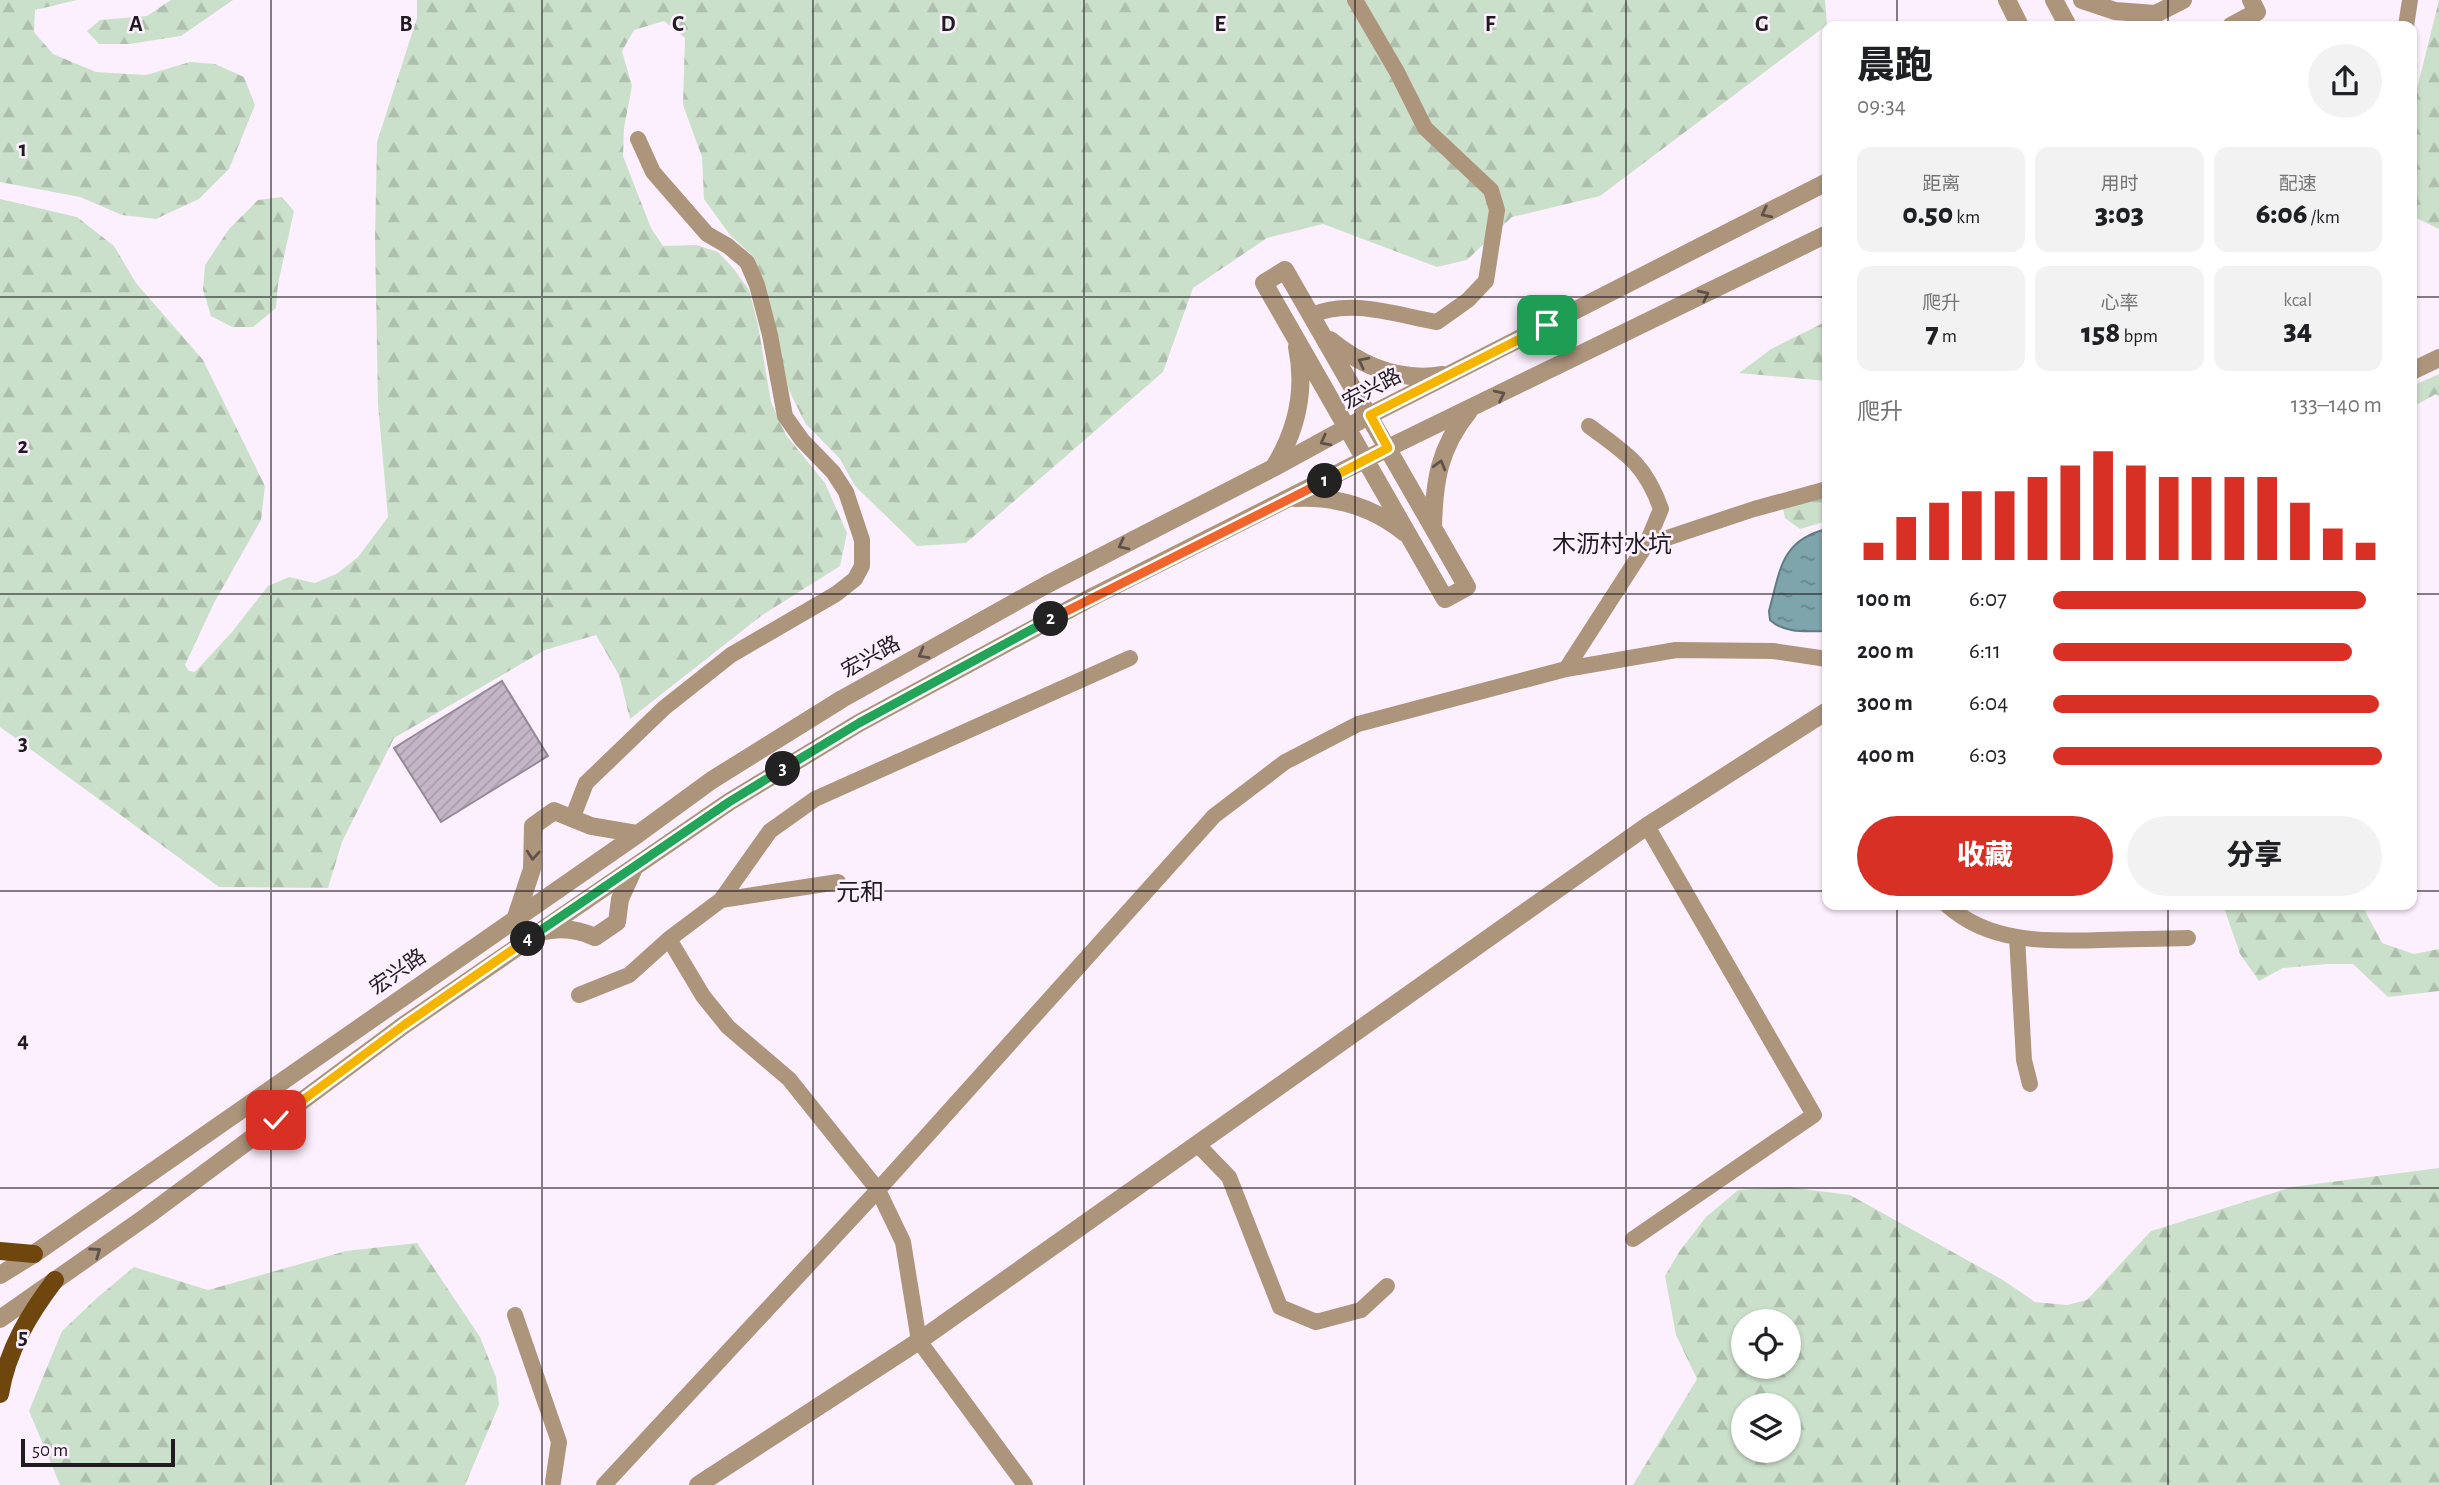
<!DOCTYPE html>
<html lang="zh">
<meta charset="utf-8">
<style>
:root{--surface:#fff;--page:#f2f2f2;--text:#202124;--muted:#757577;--accent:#d93025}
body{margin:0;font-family:"Alegreya Sans","Noto Sans SC",sans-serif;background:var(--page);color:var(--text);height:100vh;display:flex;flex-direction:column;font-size:26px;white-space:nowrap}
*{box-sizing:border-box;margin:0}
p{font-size:23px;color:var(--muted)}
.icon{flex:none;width:38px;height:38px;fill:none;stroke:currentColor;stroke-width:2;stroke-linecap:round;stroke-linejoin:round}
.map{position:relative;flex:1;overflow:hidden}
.details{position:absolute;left:1822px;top:21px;width:595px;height:889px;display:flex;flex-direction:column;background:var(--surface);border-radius:14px;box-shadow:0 2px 5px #0004}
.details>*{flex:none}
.buttons{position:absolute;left:1731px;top:1309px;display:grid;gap:14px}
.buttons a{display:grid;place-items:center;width:70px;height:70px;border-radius:50%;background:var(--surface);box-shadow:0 2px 5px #0004;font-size:35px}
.scale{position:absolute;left:21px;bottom:18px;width:154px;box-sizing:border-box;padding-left:7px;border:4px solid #201b21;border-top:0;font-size:19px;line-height:24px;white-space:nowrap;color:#201b21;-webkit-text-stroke:5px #fdf0fe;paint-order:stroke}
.pin{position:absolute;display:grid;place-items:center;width:60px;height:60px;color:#fff;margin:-30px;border-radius:14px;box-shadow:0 4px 10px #0006}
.km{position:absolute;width:35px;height:35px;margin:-18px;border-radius:50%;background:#222;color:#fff;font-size:19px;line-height:35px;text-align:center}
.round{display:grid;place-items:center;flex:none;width:74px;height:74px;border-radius:37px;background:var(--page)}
.overview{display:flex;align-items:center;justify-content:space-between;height:119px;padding:0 35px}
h1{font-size:38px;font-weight:800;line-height:52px}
.stats{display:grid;grid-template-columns:repeat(3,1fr);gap:10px;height:119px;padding:7px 35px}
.stats div{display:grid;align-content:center;border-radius:14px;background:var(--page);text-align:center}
.stats b{font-size:30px;font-weight:800}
.stats small{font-size:19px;font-weight:400}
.stats p{font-size:19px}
.chart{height:196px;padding:14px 35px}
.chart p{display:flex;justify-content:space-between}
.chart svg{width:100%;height:126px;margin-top:7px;stroke:var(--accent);stroke-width:6}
.primary-button{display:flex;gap:14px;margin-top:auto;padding:14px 35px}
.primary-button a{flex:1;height:80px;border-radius:42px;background:var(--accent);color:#fff;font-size:28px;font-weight:800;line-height:80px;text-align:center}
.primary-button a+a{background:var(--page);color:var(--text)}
ul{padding:0 35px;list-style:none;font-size:23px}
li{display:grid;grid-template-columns:112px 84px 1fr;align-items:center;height:52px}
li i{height:18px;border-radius:9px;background:var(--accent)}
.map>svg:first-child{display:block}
.forest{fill:url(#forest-firs);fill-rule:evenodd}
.water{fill:url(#water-ripples);stroke:#627b82;stroke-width:2}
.building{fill:url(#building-hatch);stroke:#958898;stroke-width:2}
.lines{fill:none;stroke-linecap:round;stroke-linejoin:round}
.minor{stroke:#ad957c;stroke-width:16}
.tertiary{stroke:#ad957c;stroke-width:18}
.primary{stroke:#6f470e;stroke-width:18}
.oneway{stroke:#5f524a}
.split-1-casing{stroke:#fff;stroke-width:14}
.split-2-casing{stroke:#fff;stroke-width:14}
.split-3-casing{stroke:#fff;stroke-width:14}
.split-4-casing{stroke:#fff;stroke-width:14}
.split-5-casing{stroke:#fff;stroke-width:14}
.split-1{stroke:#f5b400;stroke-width:9}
.split-2{stroke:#f0652b;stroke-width:9}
.split-3{stroke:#22a559;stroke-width:9}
.split-4{stroke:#22a559;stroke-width:9}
.split-5{stroke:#f5b400;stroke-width:9}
.grid{fill:none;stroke:#201b21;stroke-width:2;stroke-opacity:0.55}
.labels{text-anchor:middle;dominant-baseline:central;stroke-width:5;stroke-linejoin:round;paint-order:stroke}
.street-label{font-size:21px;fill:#201b21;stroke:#fdf0fe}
.quarter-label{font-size:24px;fill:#201b21;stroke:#fdf0fe}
.grid-label{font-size:23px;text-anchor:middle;font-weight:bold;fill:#201b21;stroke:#fdf0fe;stroke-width:5;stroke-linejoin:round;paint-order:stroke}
</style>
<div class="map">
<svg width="2439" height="1485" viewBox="0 0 2439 1485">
<defs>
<pattern id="forest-firs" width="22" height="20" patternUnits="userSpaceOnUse" patternTransform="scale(1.75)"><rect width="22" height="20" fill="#cbe0ca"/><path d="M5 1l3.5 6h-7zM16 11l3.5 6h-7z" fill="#aec0ad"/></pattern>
<pattern id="water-ripples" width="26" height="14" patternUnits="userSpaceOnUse" patternTransform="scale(1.75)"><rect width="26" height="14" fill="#7ea4ac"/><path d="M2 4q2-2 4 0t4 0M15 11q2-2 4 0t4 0" fill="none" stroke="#67858c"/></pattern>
<pattern id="building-hatch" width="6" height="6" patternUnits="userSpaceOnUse" patternTransform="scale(1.75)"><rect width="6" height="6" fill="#c4b6c7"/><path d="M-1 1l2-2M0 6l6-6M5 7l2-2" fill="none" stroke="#a89cab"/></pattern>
</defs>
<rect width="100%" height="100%" fill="#fdf0fe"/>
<!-- forest -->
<path class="forest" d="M0,0h77l-42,10 -1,22 19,22 43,18 50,3 44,-13 25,2 29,13 11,28 -26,64 -30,30 -43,20 -34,-4 -42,-18 -80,-15z
M171,0h62l-52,36 -52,8h-30l-12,-13 13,-11 47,-4z
M417,0h1408l2,25 -227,171 -88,21 -45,43 -30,7 -114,-43 -56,14 -74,50 -30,84 -197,171 -49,3 -62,-60 -15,-27 -35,-36 -16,-33 -26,-108 -9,-25 -24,-22 -26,-36 -2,-42 -19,-52 2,-67 -21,-17 -30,9 -12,21 10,35 -8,42 -1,28 28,72 12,18 33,-1 22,7 16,17 15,21 9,35 13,77 15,33 39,48 22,50 -7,33 -79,50 -131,103 -11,-44 -23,-40 -51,15 -151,88 -52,104 -14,46 -109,-1 -219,-160v-528l77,18 37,29 22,37 67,77 62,126 -4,34 -47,83 -29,62 4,6 6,1 37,-40 36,-46 21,-9 26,6 23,-10 20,-16 30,-40 -10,-113 -3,-166 2,-96 40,-124z
M2439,0v229l-27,-13v-107z
M282,197l12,14 -16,73 -2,24 -23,19h-21l-21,-11 -8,-26 2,-25 24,-36 29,-29z
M1827,321v60l-88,-8 32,-24z
M2439,374v22l-3,-2 -20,11 -4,9v-28z
M1827,484v37l-27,8 -15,-11 -5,-24z
M2223,905h139l20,38 32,11 25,-5v42l-51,6 -35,-33h-26l-44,4 -24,13 -19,-27z
M2439,1168v317h-806l64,-106 -21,-44 -11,-59 14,-24 27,-35 32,-27 50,-3 62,8 153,85 32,22 32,3 20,-5 64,-69 141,-44zM1743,1321h45v46h-45zM1743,1405h45v46h-45z
M417,1243l63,94 16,40 3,28 -34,80h-405l-31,-74 33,-80 36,-34 36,-30 74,23 138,-39z"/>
<!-- water -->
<path class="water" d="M1827,529v102c-20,0 -42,3 -57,-11l-1,-9c11,-39 11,-71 58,-82z"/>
<!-- building -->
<path class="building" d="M502,681l46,75 -107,66 -47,-74z"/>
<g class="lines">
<!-- minor -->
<path class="minor" d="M2406,26l4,-26
M1312,315c39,-17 84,0 125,7l31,-22 18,-19 11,-71 -6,-20 -66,-62 -28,-56 -42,-72
M1589,426c37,27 56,38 72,83l-15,36
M1566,669l80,-124 108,-36 73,-20
M572,819l14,-36 78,-75 67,-53 105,-61 19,-15 7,-13v-26l-16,-48 -13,-20 -31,-32 -17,-24 -15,-81 -13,-50 -10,-23 -19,-16 -21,-12 -54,-62 -15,-33
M721,900l117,-18
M1947,905c43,39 100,36 154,35 29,-1 58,-1 87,-2
M2017,937l7,123 6,24
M579,995l50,-20 40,-36
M1198,1145l31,32 51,130 36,15 45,-12 26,-24
M1633,1239l181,-124 -167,-289
M515,1315l44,127 -6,40
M604,1485l274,-295 336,-374 71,-54 73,-38 208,-55 110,-19 97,1 54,8
M1025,1485l-106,-144 -16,-99 -25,-52 -89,-111 -61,-52 -25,-31 -34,-57 52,-39 49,-69 45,-32 315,-141"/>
<!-- tertiary -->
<path class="tertiary" d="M2007,0l13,26
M2054,0l14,26
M2082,0l33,11 40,3
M2132,26l51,-26
M2231,26l26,-14 -6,-12
M1285,270l182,317 -22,12 -181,-316z
M1330,340c33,27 70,42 113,35
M2412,371l27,-13
M1274,467c23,-37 32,-77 23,-120
M1295,498c40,-2 78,9 110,35
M1433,528c1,-47 6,-80 36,-117
M516,917l16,-48 1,-43 21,-15 37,15 47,8
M545,931c18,-4 33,-2 50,6l22,-15 3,-23 14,-31
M0,1275l34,-21 604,-420 74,-54 130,-81 204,-114 227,-117 97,-53 457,-233
M0,1319l147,-103 257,-191 325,-223 130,-79 235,-127 294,-148 439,-214
M698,1485l221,-144 728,-515 180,-115"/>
<!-- primary -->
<path class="primary" d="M0,1251l34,3
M0,1394c7,-43 29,-80 55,-114"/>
</g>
<!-- one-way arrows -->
<defs><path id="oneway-chevron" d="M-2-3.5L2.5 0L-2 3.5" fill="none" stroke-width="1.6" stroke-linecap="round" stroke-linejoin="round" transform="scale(1.75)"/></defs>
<g class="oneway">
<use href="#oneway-chevron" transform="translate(1766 213) rotate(153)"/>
<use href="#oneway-chevron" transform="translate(1704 295) rotate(-26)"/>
<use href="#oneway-chevron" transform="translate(1363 362) rotate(-153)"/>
<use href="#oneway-chevron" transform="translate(1500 395) rotate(-26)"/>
<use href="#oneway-chevron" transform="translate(1325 441) rotate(152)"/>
<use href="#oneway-chevron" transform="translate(1440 465) rotate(-74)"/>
<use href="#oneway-chevron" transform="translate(1123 545) rotate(153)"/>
<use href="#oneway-chevron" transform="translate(923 654) rotate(151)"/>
<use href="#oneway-chevron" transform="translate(533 855) rotate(94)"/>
<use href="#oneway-chevron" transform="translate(96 1252) rotate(-35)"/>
</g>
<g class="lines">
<!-- split-1 casing -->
<g class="split-1-casing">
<path id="split-1" d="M1325,481l63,-33 -18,-33 177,-90"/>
</g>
<!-- split-2 casing -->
<g class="split-2-casing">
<path id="split-2" d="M1051,619l274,-138"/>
</g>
<!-- split-3 casing -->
<g class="split-3-casing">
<path id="split-3" d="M783,769l76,-46 192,-104"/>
</g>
<!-- split-4 casing -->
<g class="split-4-casing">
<path id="split-4" d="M528,939l201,-137 54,-33"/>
</g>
<!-- split-5 casing -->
<g class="split-5-casing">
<path id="split-5" d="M276,1120l128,-95 124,-86"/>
</g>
<!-- split-1 -->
<use href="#split-1" class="split-1"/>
<!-- split-2 -->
<use href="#split-2" class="split-2"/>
<!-- split-3 -->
<use href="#split-3" class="split-3"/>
<!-- split-4 -->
<use href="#split-4" class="split-4"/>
<!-- split-5 -->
<use href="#split-5" class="split-5"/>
</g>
<!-- grid -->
<path class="grid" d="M271,0v1485M542,0v1485M813,0v1485M1084,0v1485M1355,0v1485M1626,0v1485M1897,0v26M2168,0v26M0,297h1827M2412,297h27M0,594h1827M2412,594h27M0,891h1827M2412,891h27M1897,905v580M2168,905v580M0,1188h2439"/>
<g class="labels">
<!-- street labels -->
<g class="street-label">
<text transform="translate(1372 389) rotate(-28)">宏兴路</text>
<text transform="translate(871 657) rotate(-29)">宏兴路</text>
<text transform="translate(398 972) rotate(-35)">宏兴路</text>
</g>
<!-- quarter labels -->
<g class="quarter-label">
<text x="1612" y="545">木沥村水坑</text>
<text x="860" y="893">元和</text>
</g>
</g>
<g class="grid-label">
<text x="136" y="31">A</text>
<text x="406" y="31">B</text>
<text x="678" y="31">C</text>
<text x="948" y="31">D</text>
<text x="1220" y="31">E</text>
<text x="1490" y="31">F</text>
<text x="1762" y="31">G</text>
<text x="23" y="156">1</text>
<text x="23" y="453">2</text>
<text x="23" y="750">3</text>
<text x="23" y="1047">4</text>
<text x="23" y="1344">5</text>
</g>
</svg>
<div class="buttons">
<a><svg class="icon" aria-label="locate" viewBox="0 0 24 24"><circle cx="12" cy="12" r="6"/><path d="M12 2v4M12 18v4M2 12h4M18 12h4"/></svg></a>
<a><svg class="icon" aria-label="layers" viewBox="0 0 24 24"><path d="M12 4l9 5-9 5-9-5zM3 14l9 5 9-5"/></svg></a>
</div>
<div class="scale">50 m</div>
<div class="pin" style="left:1547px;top:325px;background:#1e9e55"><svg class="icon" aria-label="arrive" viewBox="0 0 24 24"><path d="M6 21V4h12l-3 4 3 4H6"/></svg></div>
<div class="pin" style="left:276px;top:1120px;background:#d93025"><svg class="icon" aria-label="check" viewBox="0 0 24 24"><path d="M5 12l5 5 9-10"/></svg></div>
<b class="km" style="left:1325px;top:481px">1</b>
<b class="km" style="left:1051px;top:619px">2</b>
<b class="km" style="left:783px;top:769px">3</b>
<b class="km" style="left:528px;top:939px">4</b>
<section class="details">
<div class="overview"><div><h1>晨跑</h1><p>09:34</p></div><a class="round"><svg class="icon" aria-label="share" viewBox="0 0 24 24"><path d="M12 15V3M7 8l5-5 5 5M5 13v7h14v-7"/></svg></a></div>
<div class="stats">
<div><p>距离</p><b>0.50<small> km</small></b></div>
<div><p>用时</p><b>3:03</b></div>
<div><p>配速</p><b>6:06<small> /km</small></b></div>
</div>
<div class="stats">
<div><p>爬升</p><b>7<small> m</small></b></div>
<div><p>心率</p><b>158<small> bpm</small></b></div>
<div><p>kcal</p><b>34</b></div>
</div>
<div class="chart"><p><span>爬升</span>133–140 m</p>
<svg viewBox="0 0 160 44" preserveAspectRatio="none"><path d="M5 44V38M15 44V29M25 44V24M35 44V20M45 44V20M55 44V15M65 44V11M75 44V6M85 44V11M95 44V15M105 44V15M115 44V15M125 44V15M135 44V24M145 44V33M155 44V38"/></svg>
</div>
<ul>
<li><b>100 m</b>6:07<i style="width:95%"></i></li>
<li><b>200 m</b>6:11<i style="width:91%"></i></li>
<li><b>300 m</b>6:04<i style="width:99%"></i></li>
<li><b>400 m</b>6:03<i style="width:100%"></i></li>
</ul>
<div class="primary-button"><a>收藏</a><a>分享</a></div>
</section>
</div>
